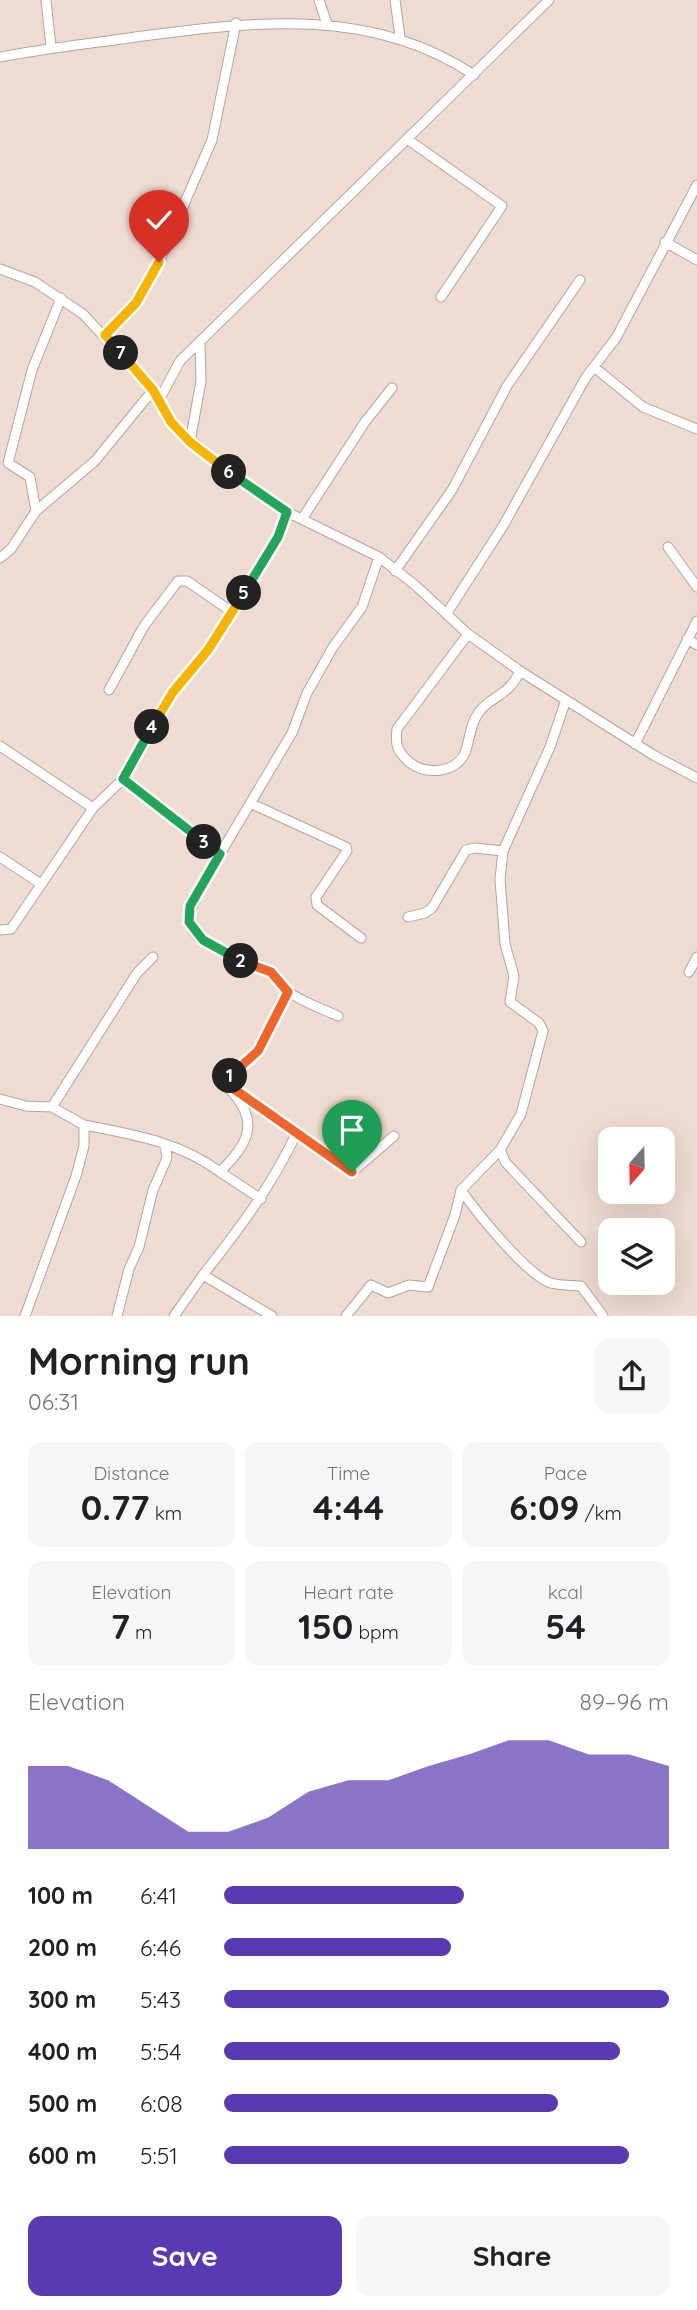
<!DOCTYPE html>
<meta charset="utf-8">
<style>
:root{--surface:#fff;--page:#f6f6f6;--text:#202124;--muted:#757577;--accent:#593ab2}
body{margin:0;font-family:Quicksand,sans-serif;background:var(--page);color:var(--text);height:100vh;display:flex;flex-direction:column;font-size:26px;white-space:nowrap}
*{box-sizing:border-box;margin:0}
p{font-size:23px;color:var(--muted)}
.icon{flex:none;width:38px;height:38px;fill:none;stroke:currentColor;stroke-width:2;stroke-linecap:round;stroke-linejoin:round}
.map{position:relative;height:1316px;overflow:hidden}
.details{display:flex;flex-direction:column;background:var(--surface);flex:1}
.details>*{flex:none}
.needle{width:46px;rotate:200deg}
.fabs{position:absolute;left:598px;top:1127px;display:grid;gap:14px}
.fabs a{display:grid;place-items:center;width:77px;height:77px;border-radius:14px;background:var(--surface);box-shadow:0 7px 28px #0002;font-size:35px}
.pin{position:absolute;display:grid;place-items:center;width:60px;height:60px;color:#fff;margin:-72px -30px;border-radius:50% 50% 50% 0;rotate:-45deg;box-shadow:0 0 7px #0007}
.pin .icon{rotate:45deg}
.km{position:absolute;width:35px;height:35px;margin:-18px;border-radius:50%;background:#222;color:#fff;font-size:19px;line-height:35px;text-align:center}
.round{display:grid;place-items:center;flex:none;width:74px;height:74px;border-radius:14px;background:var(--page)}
.summary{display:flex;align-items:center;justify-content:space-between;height:119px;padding:0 28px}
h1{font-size:38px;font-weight:800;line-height:52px}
.metrics{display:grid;grid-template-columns:repeat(3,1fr);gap:10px;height:119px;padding:7px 28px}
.metrics div{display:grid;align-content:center;border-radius:14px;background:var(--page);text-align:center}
.metrics b{font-size:35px;font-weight:800}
.metrics small{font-size:19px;font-weight:400}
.metrics p{font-size:19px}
.chart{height:196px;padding:14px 28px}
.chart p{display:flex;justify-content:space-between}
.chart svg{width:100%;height:126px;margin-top:7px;fill:var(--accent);opacity:.7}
.cta{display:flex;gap:14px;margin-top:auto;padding:14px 28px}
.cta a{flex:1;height:80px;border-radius:14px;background:var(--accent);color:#fff;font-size:28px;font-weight:800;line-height:80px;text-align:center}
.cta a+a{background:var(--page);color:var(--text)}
ul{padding:0 28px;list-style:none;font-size:23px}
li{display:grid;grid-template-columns:112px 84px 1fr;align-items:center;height:52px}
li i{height:18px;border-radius:9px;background:var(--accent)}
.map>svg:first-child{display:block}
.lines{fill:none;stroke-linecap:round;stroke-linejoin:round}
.minor-casing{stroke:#b7a59c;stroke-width:11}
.minor{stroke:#fff;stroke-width:9}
.split-1-casing{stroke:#fff;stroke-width:14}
.split-2-casing{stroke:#fff;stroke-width:14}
.split-3-casing{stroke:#fff;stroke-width:14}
.split-4-casing{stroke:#fff;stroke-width:14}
.split-5-casing{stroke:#fff;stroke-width:14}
.split-6-casing{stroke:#fff;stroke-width:14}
.split-7-casing{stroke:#fff;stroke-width:14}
.split-8-casing{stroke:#fff;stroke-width:14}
.split-1{stroke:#f0652b;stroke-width:9}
.split-2{stroke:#f0652b;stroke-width:9}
.split-3{stroke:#22a559;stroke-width:9}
.split-4{stroke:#22a559;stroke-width:9}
.split-5{stroke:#f5b400;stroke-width:9}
.split-6{stroke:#22a559;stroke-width:9}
.split-7{stroke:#f5b400;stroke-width:9}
.split-8{stroke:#f5b400;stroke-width:9}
</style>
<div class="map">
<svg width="697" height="1316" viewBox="0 0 697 1316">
<rect width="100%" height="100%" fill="#eedbd1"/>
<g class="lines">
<!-- minor casing -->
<g class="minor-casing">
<path id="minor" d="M46,0l5,47
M319,0l8,24
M395,0l5,37
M0,57c48,-9 95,-14 143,-21 114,-15 229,-29 331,39
M407,139l95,67 -61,91
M665,242l32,18
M0,269l35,13 48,32 70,76 18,32 48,43 68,47 92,45 36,28 53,49 52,37 135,85 42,22
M105,335l31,-32 23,-41 53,-122 24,-117
M594,367l49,40 54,22
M158,402l22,-41 369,-361
M190,442l11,-61 -1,-37
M36,511l-6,-34 -22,-14 24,-93 29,-72
M302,519l63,-97 27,-34
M668,547l29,40
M0,558l11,-9 25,-38 59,-50 58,-71
M395,571l57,-81 55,-104 73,-106
M447,613l56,-87 83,-149 30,-39 81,-153
M468,634l-71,95c-2,16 0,22 12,33 16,13 46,12 56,-9 5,-14 5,-29 14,-41 13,-17 29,-15 41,-41
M687,639l10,6
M109,690l35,-64 34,-45h9l45,31
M566,700l-16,47 -47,104 -3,28 5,65 9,32 -4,26 29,21 4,8 -22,83 -21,36 6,13 75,79
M635,744l62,-123
M0,746l93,62
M123,779l97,75
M252,804l94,43 1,4 -31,46 1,8 44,33
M0,857l41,27
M408,917l17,-4 7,-5 34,-58 9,-2 28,3
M0,930l11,-1 82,-121 30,-29 39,-71 46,-58 71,-113 8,-25
M689,972l8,-15
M338,1016c-15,-7 -36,-14 -49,-24 -8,-5 -12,-15 -19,-20 -25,-18 -77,-18 -82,-57l19,-39 85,-143 15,-40 26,-46 29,-40 17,-50
M227,1085l70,47c-25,54 -58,97 -94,143l69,41
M0,1099l26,7 26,1
M84,1125l-32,-18 85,-134 16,-16
M297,1132l55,40 42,-36
M500,1150l-39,40c16,23 62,80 87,92 9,4 24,3 33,4l22,30
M261,1199l-41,-27c21,-22 41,-43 17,-74 -5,-7 -10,-9 -10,-19l31,-28 30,-59
M25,1316l51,-140 8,-30v-21c48,9 96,17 136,47
M117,1316l12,-47 10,-22 14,-57 14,-32 -2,-14
M174,1316l29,-41
M346,1316l25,-31 17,8 21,-8 19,2 27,-72 6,-25"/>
</g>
<!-- minor -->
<use href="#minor" class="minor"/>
</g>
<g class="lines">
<!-- split-1 casing -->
<g class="split-1-casing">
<path id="split-1" d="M230,1076l-3,8 125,88"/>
</g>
<!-- split-2 casing -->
<g class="split-2-casing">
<path id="split-2" d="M230,1076l28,-25 30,-59 -17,-20 -30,-11"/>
</g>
<!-- split-3 casing -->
<g class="split-3-casing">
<path id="split-3" d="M204,842l16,12 -30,52 -1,16 14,18 38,21"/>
</g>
<!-- split-4 casing -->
<g class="split-4-casing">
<path id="split-4" d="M152,727l-29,52 81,63"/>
</g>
<!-- split-5 casing -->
<g class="split-5-casing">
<path id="split-5" d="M152,727l21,-35 35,-42 36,-57"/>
</g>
<!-- split-6 casing -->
<g class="split-6-casing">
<path id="split-6" d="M229,472l58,40 -9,25 -34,56"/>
</g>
<!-- split-7 casing -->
<g class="split-7-casing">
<path id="split-7" d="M121,353l32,37 18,32 19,20 39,30"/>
</g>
<!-- split-8 casing -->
<g class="split-8-casing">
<path id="split-8" d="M121,353l-16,-18 31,-32 23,-41"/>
</g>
<!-- split-1 -->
<use href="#split-1" class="split-1"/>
<!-- split-2 -->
<use href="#split-2" class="split-2"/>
<!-- split-3 -->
<use href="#split-3" class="split-3"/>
<!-- split-4 -->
<use href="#split-4" class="split-4"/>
<!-- split-5 -->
<use href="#split-5" class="split-5"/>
<!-- split-6 -->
<use href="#split-6" class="split-6"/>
<!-- split-7 -->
<use href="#split-7" class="split-7"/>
<!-- split-8 -->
<use href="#split-8" class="split-8"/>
</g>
</svg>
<div class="fabs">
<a><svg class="needle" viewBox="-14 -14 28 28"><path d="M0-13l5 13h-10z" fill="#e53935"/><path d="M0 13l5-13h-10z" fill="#757577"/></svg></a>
<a><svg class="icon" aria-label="layers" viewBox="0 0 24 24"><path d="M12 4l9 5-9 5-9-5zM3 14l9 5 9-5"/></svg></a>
</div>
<div class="pin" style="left:352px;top:1172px;background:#1e9e55"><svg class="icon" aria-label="arrive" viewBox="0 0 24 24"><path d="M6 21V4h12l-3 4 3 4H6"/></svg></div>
<div class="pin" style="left:159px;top:262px;background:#d93025"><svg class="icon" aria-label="check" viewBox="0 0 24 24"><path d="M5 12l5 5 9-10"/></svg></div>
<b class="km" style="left:230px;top:1076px">1</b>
<b class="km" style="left:241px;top:961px">2</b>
<b class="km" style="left:204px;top:842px">3</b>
<b class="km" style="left:152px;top:727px">4</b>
<b class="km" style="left:244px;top:593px">5</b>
<b class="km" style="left:229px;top:472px">6</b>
<b class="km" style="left:121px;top:353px">7</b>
</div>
<section class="details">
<div class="summary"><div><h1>Morning run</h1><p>06:31</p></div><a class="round"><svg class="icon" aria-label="share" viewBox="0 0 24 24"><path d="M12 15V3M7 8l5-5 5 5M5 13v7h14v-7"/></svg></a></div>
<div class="metrics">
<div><p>Distance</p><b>0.77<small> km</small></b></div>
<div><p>Time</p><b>4:44</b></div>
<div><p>Pace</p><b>6:09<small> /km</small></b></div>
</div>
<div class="metrics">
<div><p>Elevation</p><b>7<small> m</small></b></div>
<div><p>Heart rate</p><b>150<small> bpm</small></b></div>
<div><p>kcal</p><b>54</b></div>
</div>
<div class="chart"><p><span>Elevation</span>89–96 m</p>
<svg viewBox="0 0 160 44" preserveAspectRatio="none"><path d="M0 44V15L10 15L20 20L30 29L40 38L50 38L60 33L70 24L80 20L90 20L100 15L110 11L120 6L130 6L140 11L150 11L160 15V44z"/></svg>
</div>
<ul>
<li><b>100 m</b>6:41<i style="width:54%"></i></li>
<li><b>200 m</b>6:46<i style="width:51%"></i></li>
<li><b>300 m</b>5:43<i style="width:100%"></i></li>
<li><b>400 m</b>5:54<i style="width:89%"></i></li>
<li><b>500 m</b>6:08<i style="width:75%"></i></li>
<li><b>600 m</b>5:51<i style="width:91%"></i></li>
</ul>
<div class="cta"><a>Save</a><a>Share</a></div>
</section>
